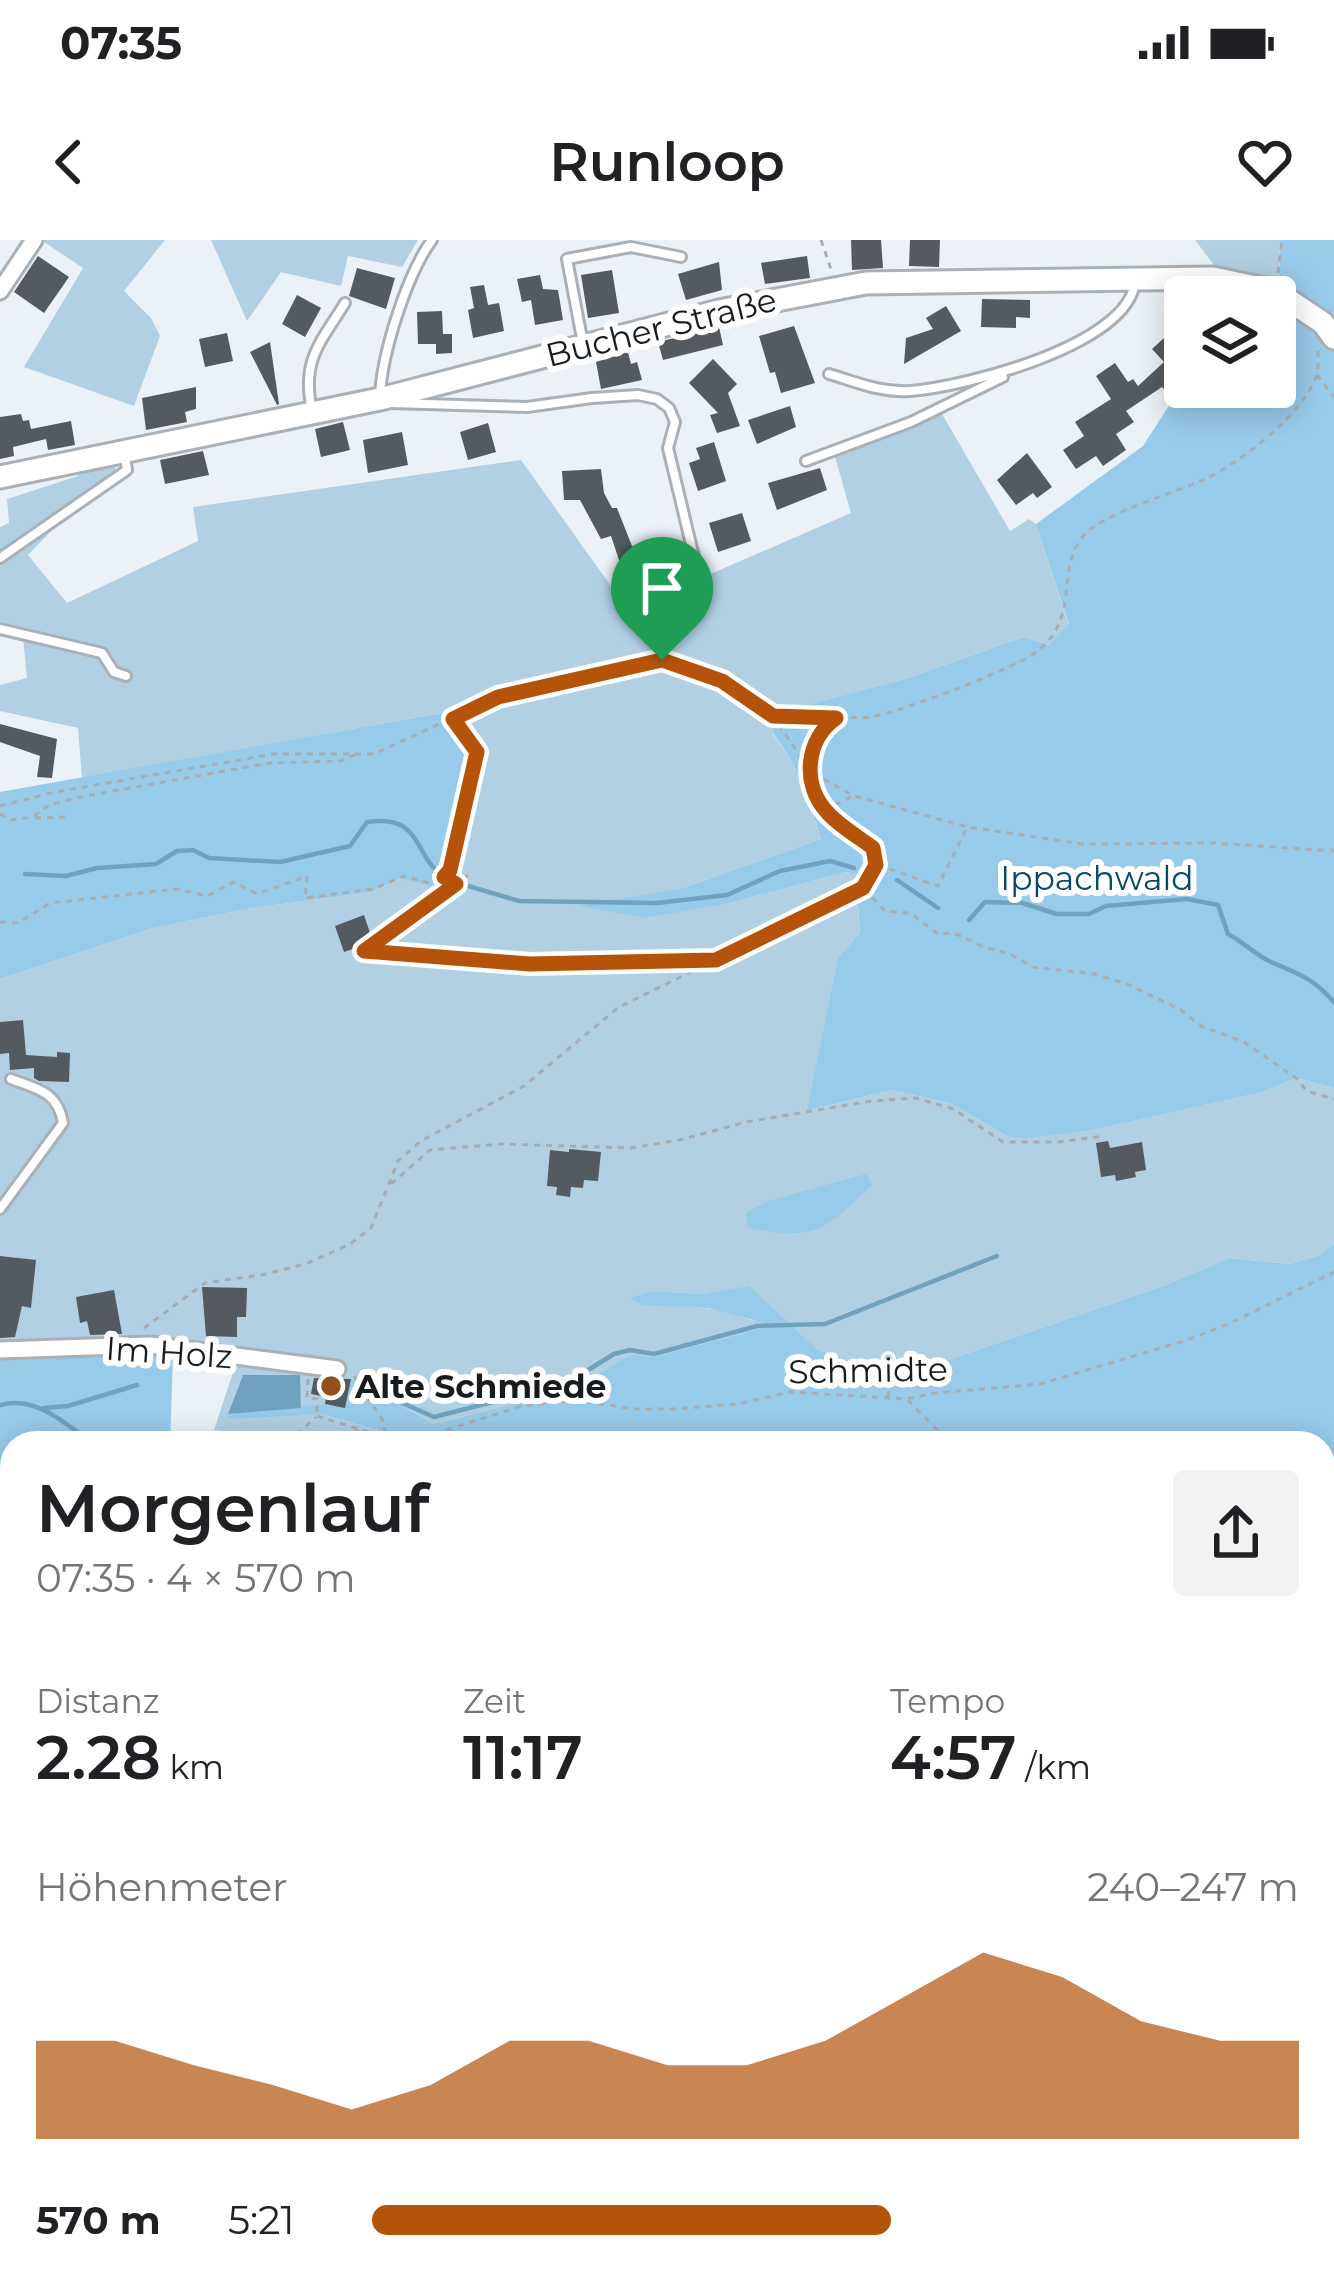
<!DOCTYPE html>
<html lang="de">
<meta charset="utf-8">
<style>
:root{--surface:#fff;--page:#f2f2f2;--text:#202124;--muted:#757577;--accent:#b45309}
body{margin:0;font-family:Montserrat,sans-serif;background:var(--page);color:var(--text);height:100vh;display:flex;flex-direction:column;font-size:45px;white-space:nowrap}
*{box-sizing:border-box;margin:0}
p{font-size:39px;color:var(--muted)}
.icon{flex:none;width:66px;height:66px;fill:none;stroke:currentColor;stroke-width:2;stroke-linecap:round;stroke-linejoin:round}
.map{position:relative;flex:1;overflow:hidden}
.drawer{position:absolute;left:0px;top:1191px;width:1335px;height:858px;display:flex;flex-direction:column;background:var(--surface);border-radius:36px 36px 0 0;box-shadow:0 6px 30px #0003}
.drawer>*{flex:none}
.fabs{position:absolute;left:1164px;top:36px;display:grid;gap:24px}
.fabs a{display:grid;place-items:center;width:132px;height:132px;border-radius:12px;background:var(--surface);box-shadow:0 6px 30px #0003;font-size:60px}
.pin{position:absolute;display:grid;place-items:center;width:102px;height:102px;color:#fff;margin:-123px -51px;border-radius:50% 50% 50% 0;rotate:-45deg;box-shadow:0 0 12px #0007}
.pin .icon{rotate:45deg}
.round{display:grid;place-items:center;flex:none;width:126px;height:126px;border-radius:12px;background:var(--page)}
.summary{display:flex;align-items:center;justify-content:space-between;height:204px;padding:0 36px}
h1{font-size:66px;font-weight:600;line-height:90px}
.stats{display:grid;grid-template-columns:repeat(3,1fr);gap:18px;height:204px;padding:12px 36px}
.stats div{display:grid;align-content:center}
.stats b{font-size:60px;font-weight:600}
.stats small{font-size:33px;font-weight:400}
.stats p{font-size:33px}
.chart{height:336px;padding:24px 36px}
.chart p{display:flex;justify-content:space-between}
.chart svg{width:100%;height:216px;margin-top:12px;fill:var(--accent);opacity:.7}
ul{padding:0 36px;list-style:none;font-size:39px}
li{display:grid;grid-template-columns:192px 144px 1fr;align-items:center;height:90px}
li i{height:30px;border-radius:15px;background:var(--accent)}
.status{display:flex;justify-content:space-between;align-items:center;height:84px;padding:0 60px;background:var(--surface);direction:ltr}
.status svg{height:33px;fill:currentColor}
header{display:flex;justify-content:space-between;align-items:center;height:156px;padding:0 36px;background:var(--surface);font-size:54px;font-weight:600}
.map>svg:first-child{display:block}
.green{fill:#b2d0e4}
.forest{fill:#98caea}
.water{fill:#70a1bf}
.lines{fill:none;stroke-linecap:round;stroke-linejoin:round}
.stream{stroke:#70a1bf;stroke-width:4.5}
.building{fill:#545b60}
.lane-casing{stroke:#a9b1b6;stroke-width:14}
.street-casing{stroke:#a9b1b6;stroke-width:21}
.secondary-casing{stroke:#a9b1b6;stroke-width:27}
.path{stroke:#a7aeb2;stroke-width:3;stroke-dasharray:6 6;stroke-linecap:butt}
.lane{stroke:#fff;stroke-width:8}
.street{stroke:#fff;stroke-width:15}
.secondary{stroke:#fff;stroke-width:21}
.route-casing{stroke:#fff;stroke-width:24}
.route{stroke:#b45309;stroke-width:15}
.poi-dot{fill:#91511a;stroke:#fefefe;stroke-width:4.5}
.labels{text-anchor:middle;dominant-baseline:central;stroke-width:12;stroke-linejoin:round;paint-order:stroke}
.street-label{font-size:33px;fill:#181b1d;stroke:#fefefe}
.park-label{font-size:33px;fill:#094968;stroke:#fefefe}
.poi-label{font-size:33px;font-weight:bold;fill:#181b1d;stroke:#fefefe;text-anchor:start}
</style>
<div class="status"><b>07:35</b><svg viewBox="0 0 49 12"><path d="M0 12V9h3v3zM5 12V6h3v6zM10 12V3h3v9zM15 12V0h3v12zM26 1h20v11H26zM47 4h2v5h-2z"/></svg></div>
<header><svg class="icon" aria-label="back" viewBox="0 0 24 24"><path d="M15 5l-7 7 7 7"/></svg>Runloop<svg class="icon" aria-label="heart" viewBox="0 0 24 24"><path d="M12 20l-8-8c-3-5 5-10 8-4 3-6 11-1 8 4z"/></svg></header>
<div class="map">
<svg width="1334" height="2049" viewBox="0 0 1334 2049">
<rect width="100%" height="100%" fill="#eaf2f8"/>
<!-- green -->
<path class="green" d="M41,0h124l-41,51 27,27 9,18 -26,70 -110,-39 59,-99z
M211,0h207l-16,27 -54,-11 -7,30 -60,-14 -34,49z
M1195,0h85l-1,47 -59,-14z
M942,174l68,117 19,-12 7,5 33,101 -20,20 -25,-8 -119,42 -120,32 -13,22c26,33 37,66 49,106l-138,49 -99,19 142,-3 120,-32 10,3 4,58 -22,24 -30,154 83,-21 59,13 57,33 81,-5 175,-39 33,-14 38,10v156l-14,11 -30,9 -61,-6 -63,27 -276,95 -73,-31 -68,-62 -46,7 -49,-3 -12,14c18,-1 59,2 77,5 17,3 28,12 46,11l-3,7 -108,29 -23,-1 -58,33 -140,35 -66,-40 -22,24 -20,-4 -24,4 -2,-33h-56l-15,39h92l58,16 5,13h-67v-10l-12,4 -1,6h-73v-11l-16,-2 24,-73 -109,-8 -129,9v-379l153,-51 99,-20 120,-16 27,-14 41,-165 -358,65 -4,-50 -78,-17v-26l27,-7 -5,-51 -22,4v-104l9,-4 -2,-24 71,-23v-10l37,-6v13l-22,15 -65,67 39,48 131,-62 -5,-34 328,-47 127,178 51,-59 152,-66 -16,-56z
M0,1600l12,3v434h87l-27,12h-72z"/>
<!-- forest -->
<path class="forest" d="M1280,0h54v848l-38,-10 -33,14 -175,39 -64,7 -17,-2 -57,-33 -59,-13 -84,21 31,-154 22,-24 -4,-58 -10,-3 -120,32 -82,14 -64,-12 103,-18 138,-49c-12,-40 -23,-73 -49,-107l12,-21 121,-32 119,-42 25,8 20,-21 -33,-100 107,-78 25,-39 23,-20h84v-66l25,-22 -21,-12z
M441,473l37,38 -26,120 -21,15 -32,-8 -27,14 -120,16 -99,20 -153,51v-187z
M866,934l6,11c-48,46 -58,57 -125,42l-1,-14 22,-12z
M1334,1004v1045h-1262l27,-12h1224v-834h-940l-5,-13 -58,-16 -91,5 -1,-5 97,-10 20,3 6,-28 9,9 6,-4 67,40 140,-35 58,-34 23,2 108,-29 2,-5 -56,-15 -66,-3 -12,-7 24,-7 49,3 46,-8 68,63 73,31 276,-95 63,-27 61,6 30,-9z
M153,1109v7h20l-3,87h-158v400l-12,-3v-482z"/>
<!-- water -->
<path class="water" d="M243,1135h57l1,33 -73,6z"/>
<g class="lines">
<!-- stream -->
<path class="stream" d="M25,634l41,2 31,-8 59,-4 21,-13 16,-1 16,8 71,4 70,-16 17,-24c60,-9 43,39 84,59
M897,640l41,28
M465,645l54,16 138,2 70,-8 53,-24 50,-10 24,7
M969,680l16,-18 37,1 35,11h32l17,-8 81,-7 31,6 10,29c15,8 27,20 41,27 29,13 43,16 65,41
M384,1155l50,22 133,-34 47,-29 16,-4 24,4 103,-28 68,-2 172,-68
M0,1165c35,-10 65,18 92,38
M44,1168l24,-2 69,-21
M1323,1717l11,-1
M1323,1992l11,-3
M1159,2037v12
M347,2049h13"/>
</g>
<!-- building -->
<path class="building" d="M851,0h30l2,28 -31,2z
M910,0h30l-1,27 -30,-1z
M38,16l31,21 -25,36 -30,-21z
M807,16l3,22 -45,6 -4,-21z
M719,22l3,28 -36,10 -8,-26z
M357,28l38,10 -9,31 -37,-13z
M612,30l7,43 -31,5 -7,-43z
M540,35l3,14 15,1 5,30 -28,5 -4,-25 -9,2 -5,-23z
M484,45l4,20 11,-2 5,28 -31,7 -5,-28 6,-2 -4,-21z
M297,55l24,13 -16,29 -23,-13z
M982,59l48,1v18l-14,-1v11l-35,-1z
M946,66l15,25 -57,33 2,-26 27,-9 -7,-11z
M442,71l1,23h9v19l-16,1v-10h-18l-1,-32z
M794,86l21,57 -34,10 -6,-21 -5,1 -11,-37z
M719,87l4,18 -60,15 -5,-18z
M227,93l6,28 -28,6 -6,-28z
M1164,98l21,22v18l-17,16 -6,-7 -36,24 8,11 -18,12 10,16 -23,16 -7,-10 -20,13 -13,-19 21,-14 -9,-14 36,-23 -15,-23 19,-13 13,19 5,-3 5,7 26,-24 -12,-13z
M270,102l9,62 -2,1 -27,-53z
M628,112l3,12 6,-2 5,18 -41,9 -5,-27z
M713,119l24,25 -9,9 12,33 -23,7 -7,-18 8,-2 -29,-30z
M196,147v22l-11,3 2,10 -41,8 -4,-32z
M790,166l6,21 -39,17 -9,-24z
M21,174l2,7 6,-1 2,9 40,-8 4,24 -27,5 -2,-11 -33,8 1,9 -14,3v-42z
M343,182l7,28 -29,7 -6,-28z
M488,183l8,29 -28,8 -8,-28z
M402,192l6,33 -40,8 -5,-33z
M714,202l12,39 -28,10 -9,-28 11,-4 -4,-11z
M203,211l6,24 -44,9 -5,-24z
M1027,213l25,34 -15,11 -4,-5 -17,12 -19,-25z
M820,228l7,22 -50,20 -9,-27z
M601,229l3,24 8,15h5l15,38 36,-5 3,20 -49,8 -11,-33 -10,3 -21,-39h-16l-2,-29z
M742,273l9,28 -33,11 -9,-29z
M0,484l57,15 -5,39 -15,-1 3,-21 -40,-14z
M364,675l9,27 -29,10 -9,-26z
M23,780l3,35 31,2v-5l13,1 -1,29 -30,-1 -5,-3v-10l-24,2 -1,-17 -9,1v-32z
M1108,901l2,7 32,-6 4,28 -11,2 1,5 -20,4 -1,-6 -14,2 -5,-34z
M569,909l32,3 -3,29 -14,-1 -1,8 -12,-1 -1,10 -14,-2 1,-8 -10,-1 3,-36 19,2z
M0,1016l36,4 -5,48 -9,-2 -7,31 -15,1z
M202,1047l45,1 -1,29h-9v20l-31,-1z
M114,1050l8,44 -32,1 -3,-14 -7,2 -4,-26z
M314,1138l37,1 -6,29 -20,-4 1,-7 -15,-3z"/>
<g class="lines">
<!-- lane casing -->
<g class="lane-casing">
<path id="lane" d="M583,104l-16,-85 64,-12 50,10
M829,134c27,8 52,19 81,17 54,-4 220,-46 225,-110
M380,156c2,-43 27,-122 52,-156
M391,163l136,4 65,-9 46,-3 19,4 12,9 6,14 -7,26 27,113 -4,20
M312,170c-11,-49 8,-67 33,-107
M806,221l105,-39 92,-45
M0,318l127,-88 -2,-13
M0,389l102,24 12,19 12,4
M0,969l63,-86c-5,-31 -25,-34 -52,-44"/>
</g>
<!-- street casing -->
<g class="street-casing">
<path id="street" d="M0,51l34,-51
M0,1110l150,-5 187,24
M0,1790l12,-5"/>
</g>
<!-- secondary casing -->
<g class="secondary-casing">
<path id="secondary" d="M0,237l380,-78 339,-88 147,-28 347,-5 62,13 48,32 11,15"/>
</g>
<!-- path -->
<path class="path" d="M821,0l11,32
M1278,33l4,-33
M1317,135l17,22
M683,352l-24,31 -6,15 1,12 8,10 60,21 28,16 23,19 38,56 43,24 114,31 115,17 131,-1 120,8
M775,476l62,3
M0,566l55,-14 219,-38h100l124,-57 162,-37
M824,570l29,-14
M0,574l11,6 22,-3 16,-12 36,-9 185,-33 70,-2 15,-6
M35,578l33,-1
M878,625l60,21 29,-58
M468,635l-104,76 165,13 183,-4
M864,649l21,22 25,2 28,21 16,-1 30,14 24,6 25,14 61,7 33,10 54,26 20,16 43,16 52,36 11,13 27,8
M0,682l18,1 32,-20 127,-14 30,7 27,-14 23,12 50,-18 -2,22 68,-9 31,-13 26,7 8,-3 18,3 -12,-7 6,-6 27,-118 -24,-33
M391,944l39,-34 72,-6 128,4 50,-8 66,-18 126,-21 44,-3 37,11 50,33h54l48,-6
M144,1088l61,-45 62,-9 41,-11 42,-19 21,-16 27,-67 23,-20 103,-55 95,-79 244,-119 13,-23 -3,-17c-14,-11 -40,-24 -50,-39 -16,-26 -21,-75 12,-89 10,-5 24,-1 36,-3 35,-7 122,-41 154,-58 62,-33 26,-91 61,-126 20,-20 90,-41 117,-53 36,-16 99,-65 113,-103 3,-8 2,-19 2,-27
M354,1136l29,45 4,22
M308,1139l-1,19 10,1v15
M887,1157l15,-35
M908,1160l42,43
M317,1176l67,21
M387,1196l49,-3 86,-27 53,-6 59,9h38l66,-5 52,-12 117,7 28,-6 105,-9 144,-43 47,-18 103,-51
M288,1203l28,-26
M354,1203l4,-13
M0,1288l12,-3
M1323,1290l11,-3
M0,1459l12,7
M0,1540l12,-1
M1323,1578l11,3
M1323,1780l11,3
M431,2037l15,12
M474,2037l33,12
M1202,2037l11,12
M977,2049l8,-12"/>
<!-- lane -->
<use href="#lane" class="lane"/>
<!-- street -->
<use href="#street" class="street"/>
<!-- secondary -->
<use href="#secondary" class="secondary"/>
</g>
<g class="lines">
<!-- route casing -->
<g class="route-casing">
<path id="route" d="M662,420l60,21 51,35 63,2c-30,21 -35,66 -9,94 12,14 32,25 46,36l3,17 -13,23 -147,72 -186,4 -166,-13 92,-67 -12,-7 6,-7 27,-118 -24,-33 45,-22z"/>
</g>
<!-- route -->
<use href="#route" class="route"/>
</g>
<!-- markers -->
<circle class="poi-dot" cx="331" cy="1146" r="12"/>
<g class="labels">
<!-- street labels -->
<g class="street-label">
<text transform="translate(661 87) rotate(-14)">Bucher Straße</text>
<text transform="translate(169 1112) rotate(4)">Im Holz</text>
<text transform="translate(868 1130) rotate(-1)">Schmidte</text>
</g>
<!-- park labels -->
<g class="park-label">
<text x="1097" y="638">Ippachwald</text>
</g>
<!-- poi labels -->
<g class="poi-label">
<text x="355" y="1146">Alte Schmiede</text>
</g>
</g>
</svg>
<div class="fabs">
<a><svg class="icon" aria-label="layers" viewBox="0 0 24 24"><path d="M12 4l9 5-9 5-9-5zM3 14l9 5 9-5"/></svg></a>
</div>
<div class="pin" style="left:662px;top:420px;background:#1e9e55"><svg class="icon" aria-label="arrive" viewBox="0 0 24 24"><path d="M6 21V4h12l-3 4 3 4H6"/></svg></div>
<section class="drawer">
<div class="summary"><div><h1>Morgenlauf</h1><p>07:35 · 4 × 570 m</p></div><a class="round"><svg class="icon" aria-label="share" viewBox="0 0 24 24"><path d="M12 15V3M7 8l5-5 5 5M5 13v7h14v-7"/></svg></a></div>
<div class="stats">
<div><p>Distanz</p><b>2.28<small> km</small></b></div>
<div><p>Zeit</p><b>11:17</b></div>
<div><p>Tempo</p><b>4:57<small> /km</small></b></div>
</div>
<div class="chart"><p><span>Höhenmeter</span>240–247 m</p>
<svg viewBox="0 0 160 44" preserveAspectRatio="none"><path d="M0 44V24L10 24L20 29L30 33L40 38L50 33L60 24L70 24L80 29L90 29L100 24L110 15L120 6L130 11L140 20L150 24L160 24V44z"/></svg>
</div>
<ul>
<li><b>570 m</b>5:21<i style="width:56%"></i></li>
</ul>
</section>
</div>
